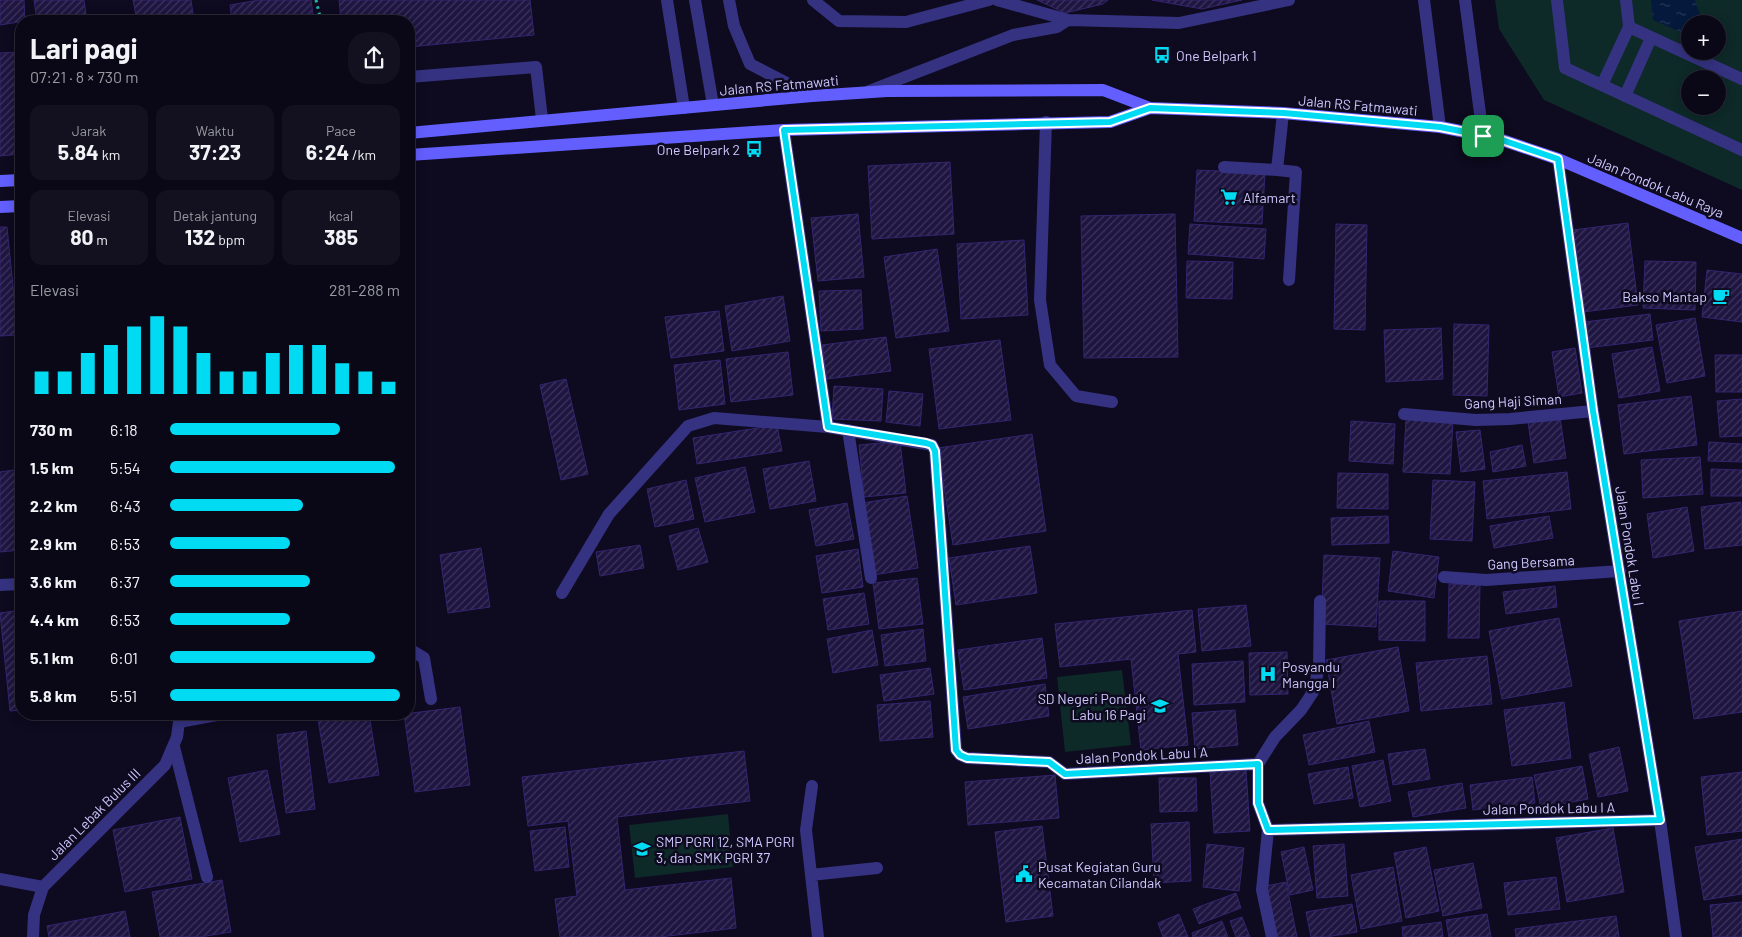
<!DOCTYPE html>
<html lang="id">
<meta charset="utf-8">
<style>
:root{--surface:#0a0817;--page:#131120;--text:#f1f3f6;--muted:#999aa1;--line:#2a2936;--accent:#00dbf3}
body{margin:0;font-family:Barlow,sans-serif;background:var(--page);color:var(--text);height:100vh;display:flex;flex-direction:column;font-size:19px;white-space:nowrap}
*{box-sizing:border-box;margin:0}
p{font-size:16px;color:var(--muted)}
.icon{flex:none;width:28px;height:28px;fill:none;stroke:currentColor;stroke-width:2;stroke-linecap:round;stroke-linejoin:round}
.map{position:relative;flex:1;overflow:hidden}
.side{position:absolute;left:15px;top:15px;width:400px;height:705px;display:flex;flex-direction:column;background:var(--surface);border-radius:20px;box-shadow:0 2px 12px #0003,0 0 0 1px var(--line)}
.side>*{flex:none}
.controls{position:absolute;left:1681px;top:15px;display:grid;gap:10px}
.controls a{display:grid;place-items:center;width:45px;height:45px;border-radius:50%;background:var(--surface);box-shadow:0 2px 12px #0003,0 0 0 1px var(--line);font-size:25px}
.pin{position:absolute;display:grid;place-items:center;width:42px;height:42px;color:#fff;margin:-21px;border-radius:10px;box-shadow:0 2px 8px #0006}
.round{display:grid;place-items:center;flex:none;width:52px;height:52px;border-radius:20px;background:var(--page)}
.headline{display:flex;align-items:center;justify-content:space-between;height:85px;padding:0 15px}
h1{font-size:28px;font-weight:700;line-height:38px}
.stats{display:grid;grid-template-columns:repeat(3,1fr);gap:8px;height:85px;padding:5px 15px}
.stats div{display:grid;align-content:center;border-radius:12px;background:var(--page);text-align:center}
.stats b{font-size:21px;font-weight:700}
.stats small{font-size:14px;font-weight:400}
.stats p{font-size:14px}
.chart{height:140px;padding:10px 15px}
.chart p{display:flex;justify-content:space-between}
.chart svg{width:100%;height:90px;margin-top:5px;stroke:var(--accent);stroke-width:6}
ul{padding:0 15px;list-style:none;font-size:16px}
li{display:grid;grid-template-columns:80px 60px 1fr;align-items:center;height:38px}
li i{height:12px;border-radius:6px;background:var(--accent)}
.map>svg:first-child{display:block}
.grass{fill:#0d2928;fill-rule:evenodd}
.water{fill:url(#water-ripples)}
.building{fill:url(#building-hatch);stroke:#34256f}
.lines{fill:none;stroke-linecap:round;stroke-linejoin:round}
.path{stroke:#24b7ae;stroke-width:3;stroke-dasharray:2.5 4;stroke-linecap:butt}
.service{stroke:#353281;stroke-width:12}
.minor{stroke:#353281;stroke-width:12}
.tertiary{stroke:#353281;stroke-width:12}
.secondary{stroke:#635fff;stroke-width:12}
.route-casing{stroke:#fff;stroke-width:10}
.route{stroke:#00dbf3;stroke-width:6}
.labels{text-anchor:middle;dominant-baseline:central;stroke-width:5;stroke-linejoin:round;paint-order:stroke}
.poi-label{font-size:14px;fill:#cec8ff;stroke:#0e0a1f;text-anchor:start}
.street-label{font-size:14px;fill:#cec8ff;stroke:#0e0a1f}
</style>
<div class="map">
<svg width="1742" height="937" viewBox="0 0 1742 937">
<defs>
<pattern id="water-ripples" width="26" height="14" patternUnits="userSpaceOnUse" patternTransform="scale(1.25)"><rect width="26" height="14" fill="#05193d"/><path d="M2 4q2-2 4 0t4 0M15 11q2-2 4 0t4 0" fill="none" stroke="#28395a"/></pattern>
<pattern id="building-hatch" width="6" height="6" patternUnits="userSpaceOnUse" patternTransform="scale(1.25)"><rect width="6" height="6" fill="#1e1541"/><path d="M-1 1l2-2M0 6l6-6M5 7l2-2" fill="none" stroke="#3e365e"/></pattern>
</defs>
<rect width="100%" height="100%" fill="#0e0a1f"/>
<!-- grass -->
<path class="grass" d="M1495,0h247v190l-198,-90 -45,-71zM1690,24h28v27h-28zM1690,79h28v27h-28z
M1122,670l9,75 -66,7 -8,-75z
M728,814l5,53 -98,11 -6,-53z"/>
<!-- water -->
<path class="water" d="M1651,0h44l7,20 10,4h-22v12l-37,-16z"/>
<!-- building -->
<path class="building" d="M0,0h24l1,21 -25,4z
M34,0h50l3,21h-50z
M133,0h58l3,21h-57z
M259,0h52l3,21h-82l-2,-16z
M339,0h191l4,35 -125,12v-26h-68z
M1037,0h71l-5,4 -38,9z
M1152,0h90l-40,9z
M21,52v102l-21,2v-103z
M950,162l4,72 -82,5 -4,-73z
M1197,170l68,3 -3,51 -68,-3z
M858,214l6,63 -46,4 -7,-63z
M1175,214l3,143 -94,1 -3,-142z
M1628,223l10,82 -55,7 -10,-82z
M1190,224l76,5 -2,30 -76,-5z
M1336,224l31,1 -2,105 -31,-1z
M0,227h7l11,108 -18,1z
M1024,240l4,75 -67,4 -4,-75z
M937,249l12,82 -53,7 -12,-81z
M1187,261l46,1 -1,37 -46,-1z
M1645,261l51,1 -1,48 -52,-2z
M1707,270l35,4v48l-40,-5z
M861,290l2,39 -42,2 -2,-40z
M783,296l7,45 -58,10 -7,-45z
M719,311l5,40 -53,7 -6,-41z
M1650,314l3,26 -67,8 -2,-26z
M1695,318l10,58 -38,7 -11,-58z
M1454,324l35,1 -2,71 -34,-1z
M1441,328l2,51 -57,3 -2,-52z
M886,337l5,34 -64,8 -5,-34z
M1000,340l11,80 -72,9 -10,-80z
M1652,347l8,44 -41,7 -7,-44z
M1575,348l7,45 -23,4 -7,-45z
M788,352l5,43 -62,7 -5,-43z
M1715,355h27v37h-26z
M720,360l5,44 -46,6 -5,-45z
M566,379l22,95 -27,6 -21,-95z
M834,386l49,3 -2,32 -49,-2z
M889,391l34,3 -3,32 -34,-4z
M1691,396l6,49 -73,9 -6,-49z
M1742,399v37l-22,1 -3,-36z
M1560,417l6,41 -32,5 -6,-41z
M1406,419l47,2 -3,53 -47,-2z
M1351,421l44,3 -2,40 -44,-3z
M777,425l5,26 -85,13 -4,-26z
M1480,430l5,39 -24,3 -5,-40z
M1032,434l14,97 -93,14 -15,-97z
M900,441l6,52 -42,4 -5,-52z
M1709,442l33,2v18l-34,-1z
M1522,445l4,21 -33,6 -3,-20z
M1700,457l3,37 -60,4 -2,-38z
M809,461l7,40 -46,8 -7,-40z
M745,467l10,45 -50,10 -10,-44z
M21,469v81l-21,2v-80z
M1711,469l31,1v26h-31z
M1567,472l4,37 -84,10 -4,-38z
M1338,473l50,1v35l-51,-1z
M686,480l8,39 -39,8 -8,-38z
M1433,480l42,2 -3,59 -42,-2z
M907,496l11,72 -45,7 -11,-72z
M1741,502l1,43 -37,4 -4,-42z
M847,503l7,36 -38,7 -7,-36z
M1687,507l7,44 -41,7 -6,-44z
M1388,516l1,27 -57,2 -1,-27z
M1549,516l4,22 -59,10 -4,-22z
M698,528l10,34 -30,8 -9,-34z
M640,545l4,23 -44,8 -4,-24z
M1030,546l7,47 -81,12 -7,-47z
M481,548l9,59 -42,6 -8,-58z
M858,549l5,38 -41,6 -6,-37z
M1393,551l46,6 -5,41 -46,-7z
M1324,555l56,3 -4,69 -55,-3z
M917,578l6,46 -44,5 -6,-46z
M1449,584l31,1 -1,53h-31z
M1555,586l2,21 -51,7 -3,-22z
M864,593l5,31 -41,6 -5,-31z
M1379,601h46v40l-46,-1z
M1246,605l5,41 -49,5 -4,-42z
M21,610v100l-11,1 -10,-98z
M1192,610l4,42 -18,2 10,91 -47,5 -10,-91 -71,8 -5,-43z
M1742,611v101l-48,7 -15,-98z
M1559,618l13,68 -70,13 -13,-68z
M923,629l3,32 -41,5 -4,-31z
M872,630l6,35 -45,8 -6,-34z
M1042,638l5,40 -83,12 -6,-40z
M1398,647l11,64 -72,13 -11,-64z
M1287,652l1,42 -38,1 -1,-42z
M1487,656l5,48 -71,7 -5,-48z
M1243,661l2,41 -51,3 -2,-41z
M930,668l4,26 -50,7 -4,-26z
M1045,684l4,32 -81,13 -5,-32z
M930,701l3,36 -53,4 -3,-36z
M1564,702l7,56 -59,8 -8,-56z
M460,707l10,78 -55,7 -11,-78z
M1235,710l3,35 -43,4 -3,-36z
M317,714h52l10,61 -50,8z
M1369,721l6,31 -66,13 -6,-30z
M306,731l9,78 -29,4 -9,-78z
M1619,747l9,44 -30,6 -9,-43z
M1425,749l5,30 -37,6 -5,-31z
M744,751l6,50 -133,16 8,73 106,-12 5,50 -76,9h-100l-5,-38 22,-3 -9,-75 -40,5 -6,-49z
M1383,760l8,41 -31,6 -8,-41z
M1582,766l6,33 -47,9 -7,-33z
M1348,767l5,31 -39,6 -6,-30z
M267,770l13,64 -40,8 -12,-64z
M1246,770l4,61 -36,2 -4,-61z
M1742,772v59l-35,4 -6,-58z
M1055,775l4,43 -91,7 -3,-43z
M1532,777l3,26 -62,7 -3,-25z
M1159,778h37l1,33 -37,1z
M1462,783l4,25 -53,9 -5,-25z
M180,817l12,62 -67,13 -12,-62z
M1189,822l2,59 -37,2 -3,-59z
M1042,826l11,90 -47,6 -11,-90z
M565,827l4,40 -34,4 -5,-40z
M1613,828l11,64 -57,10 -11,-64z
M1742,839v55l-38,6 -9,-53z
M1207,844l37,4 -5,43 -36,-4z
M1344,844l4,52 -31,2 -4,-52z
M1304,847l9,43 -23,5 -9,-43z
M1426,847l13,64 -33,7 -12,-65z
M1473,863l9,45 -39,8 -9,-46z
M1393,867l9,54 -41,8 -10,-54z
M1556,877l4,32 -52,6 -4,-32z
M222,880l9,52 -31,5h-40l-8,-45z
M1286,882l11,55h-21l-10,-51z
M1236,893l5,15 -42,16 -6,-15z
M1742,902v35h-29l-3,-32z
M1352,904l5,28 -31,5h-15l-5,-25z
M125,911l5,26h-81l-2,-11z
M1179,914l9,23h-25l-5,-14z
M1487,914l4,23h-42l-3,-17z
M1616,916l3,21h-103l-1,-8z
M1242,917l8,20h-14l-6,-16z
M1222,921l6,16h-35l-1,-4z
M1441,922l2,15h-40l-1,-10z"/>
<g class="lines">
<!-- path -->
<path class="path" d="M316,0l5,21"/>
<!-- service -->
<path class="service" d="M667,0l17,108
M695,0l18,105
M729,0l5,26 16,38 62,32
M813,0l26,21 67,1 83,-22
M997,0l71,20 111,3 110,-23
M1557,0l8,68 177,82
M1629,27l113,52
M409,77l127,-10 6,52
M1602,85l27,-58 -3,-27
M869,91l144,-56 44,-8 11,-7
M1625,96l26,-58
M1283,113l-6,57 19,2 -7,108
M1224,167l53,3
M0,879l43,8"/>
<!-- minor -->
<path class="minor" d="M1424,0l16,127
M1465,0l18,136
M1046,122l-6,178 10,65 26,31 36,6
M784,130l44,297
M1558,159l35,252 67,409 16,117
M1404,414l72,6 34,-1 83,-8
M848,430l23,148
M1444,577l42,3 134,-9
M0,585l21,-1
M562,593l47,-79 79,-88 26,-8 114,9 104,18 3,6 21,299 4,5 7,3 82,4 16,12 193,-10v39l10,27 -6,60 10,47
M409,649l15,9 7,41
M179,722l43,-8
M174,747l33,130
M1258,764l17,-27 26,-27 12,-18 6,-25 1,-66
M812,786l-6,44 12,107
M1268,830l392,-10
M811,875l66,-7"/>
<!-- tertiary -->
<path class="tertiary" d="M33,937l1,-22 9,-28 122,-122 12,-28 3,-23"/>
<!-- secondary -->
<path class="secondary" d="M409,133l403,-37 75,-5 216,-1 47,18 133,5 157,14 56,11 62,21 184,79
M409,155l375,-25 326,-8 40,-14
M0,181l21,-1
M0,207l21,-1"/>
</g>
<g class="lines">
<!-- route casing -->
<g class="route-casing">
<path id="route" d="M1150,108l134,5 156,14 56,11 62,21 35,252 67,409 -392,10 -10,-27v-39l-193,10 -16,-12 -82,-4 -7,-3 -4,-5 -21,-299 -3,-6 -6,-2 -98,-16 -44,-297 326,-8z"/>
</g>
<!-- route -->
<use href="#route" class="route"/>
</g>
<!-- icons -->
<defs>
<g id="bus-bare" transform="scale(1.35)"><path d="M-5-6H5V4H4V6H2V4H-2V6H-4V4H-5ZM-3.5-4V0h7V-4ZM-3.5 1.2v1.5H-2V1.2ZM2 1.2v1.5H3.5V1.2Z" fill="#00dbf3" stroke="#0e0a1f" stroke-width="2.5" paint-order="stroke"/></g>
<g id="supermarket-bare" transform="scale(1.35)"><path d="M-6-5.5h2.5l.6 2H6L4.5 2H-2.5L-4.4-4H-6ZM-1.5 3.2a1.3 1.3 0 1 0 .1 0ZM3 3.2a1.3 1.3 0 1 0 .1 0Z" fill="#00dbf3" stroke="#0e0a1f" stroke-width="2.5" paint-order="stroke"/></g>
<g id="cafe-bare" transform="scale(1.35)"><path d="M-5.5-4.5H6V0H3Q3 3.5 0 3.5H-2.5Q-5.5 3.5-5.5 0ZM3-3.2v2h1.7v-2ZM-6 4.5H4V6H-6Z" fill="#00dbf3" stroke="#0e0a1f" stroke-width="2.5" paint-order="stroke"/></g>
<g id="hospital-bare" transform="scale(1.35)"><path d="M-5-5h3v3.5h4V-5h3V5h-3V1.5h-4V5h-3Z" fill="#00dbf3" stroke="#0e0a1f" stroke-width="2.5" paint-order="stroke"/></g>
<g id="school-bare" transform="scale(1.35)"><path d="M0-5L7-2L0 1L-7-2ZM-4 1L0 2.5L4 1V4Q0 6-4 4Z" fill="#00dbf3" stroke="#0e0a1f" stroke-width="2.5" paint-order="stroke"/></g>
<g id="civic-bare" transform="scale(1.35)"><path d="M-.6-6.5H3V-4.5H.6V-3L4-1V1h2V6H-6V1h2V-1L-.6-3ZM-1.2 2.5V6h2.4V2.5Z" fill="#00dbf3" stroke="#0e0a1f" stroke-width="2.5" paint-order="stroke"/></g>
</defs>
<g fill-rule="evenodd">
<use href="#bus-bare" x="1162" y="55"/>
<use href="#bus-bare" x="754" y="149"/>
<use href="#supermarket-bare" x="1229" y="197"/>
<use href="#cafe-bare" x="1721" y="296"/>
<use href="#hospital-bare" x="1268" y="674"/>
<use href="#school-bare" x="1160" y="706"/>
<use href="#school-bare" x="642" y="849"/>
<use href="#civic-bare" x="1024" y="874"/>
</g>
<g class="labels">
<!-- poi labels -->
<g class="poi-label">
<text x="1176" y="55">One Belpark 1</text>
<text x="740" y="149" text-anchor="end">One Belpark 2</text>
<text x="1243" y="197">Alfamart</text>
<text x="1707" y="296" text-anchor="end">Bakso Mantap</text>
<text x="1282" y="666">Posyandu<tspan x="1282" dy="16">Mangga I</tspan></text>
<text x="1146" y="698" text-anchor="end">SD Negeri Pondok<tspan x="1146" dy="16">Labu 16 Pagi</tspan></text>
<text x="656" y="841">SMP PGRI 12, SMA PGRI<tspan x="656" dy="16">3, dan SMK PGRI 37</tspan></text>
<text x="1038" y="866">Pusat Kegiatan Guru<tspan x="1038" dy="16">Kecamatan Cilandak</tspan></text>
</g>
<!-- street labels -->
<g class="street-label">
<text transform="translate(779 85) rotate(-5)">Jalan RS Fatmawati</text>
<text transform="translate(1358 105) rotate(5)">Jalan RS Fatmawati</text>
<text transform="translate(1656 185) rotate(23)">Jalan Pondok Labu Raya</text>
<text transform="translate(1513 401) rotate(-3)">Gang Haji Siman</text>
<text transform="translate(1630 546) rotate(81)">Jalan Pondok Labu I</text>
<text transform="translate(1531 562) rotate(-3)">Gang Bersama</text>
<text transform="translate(1142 755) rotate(-3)">Jalan Pondok Labu I A</text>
<text transform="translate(1549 808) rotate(-1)">Jalan Pondok Labu I A</text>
<text transform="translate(94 814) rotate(-45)">Jalan Lebak Bulus III</text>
</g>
</g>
</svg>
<div class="controls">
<a>+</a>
<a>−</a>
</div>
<div class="pin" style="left:1483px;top:136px;background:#1e9e55"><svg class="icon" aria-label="arrive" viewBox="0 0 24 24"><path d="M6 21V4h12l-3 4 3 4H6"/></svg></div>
<section class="side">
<div class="headline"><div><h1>Lari pagi</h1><p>07:21 · 8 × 730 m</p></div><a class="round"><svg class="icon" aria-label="share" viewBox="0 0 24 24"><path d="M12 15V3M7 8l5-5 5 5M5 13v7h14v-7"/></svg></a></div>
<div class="stats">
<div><p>Jarak</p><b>5.84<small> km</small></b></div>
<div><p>Waktu</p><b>37:23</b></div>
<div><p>Pace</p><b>6:24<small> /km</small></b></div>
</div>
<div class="stats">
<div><p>Elevasi</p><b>80<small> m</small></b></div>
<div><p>Detak jantung</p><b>132<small> bpm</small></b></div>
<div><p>kcal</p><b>385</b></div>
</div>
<div class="chart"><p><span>Elevasi</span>281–288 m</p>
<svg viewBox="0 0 160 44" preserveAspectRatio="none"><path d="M5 44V33M15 44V33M25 44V24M35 44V20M45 44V11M55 44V6M65 44V11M75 44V24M85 44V33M95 44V33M105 44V24M115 44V20M125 44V20M135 44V29M145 44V33M155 44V38"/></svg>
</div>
<ul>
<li><b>730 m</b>6:18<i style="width:74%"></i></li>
<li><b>1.5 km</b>5:54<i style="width:98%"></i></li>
<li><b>2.2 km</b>6:43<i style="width:58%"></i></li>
<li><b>2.9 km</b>6:53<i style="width:52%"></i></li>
<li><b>3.6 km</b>6:37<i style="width:61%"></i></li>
<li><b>4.4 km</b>6:53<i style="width:52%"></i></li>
<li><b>5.1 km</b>6:01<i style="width:89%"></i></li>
<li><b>5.8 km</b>5:51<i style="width:100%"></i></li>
</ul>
</section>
</div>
